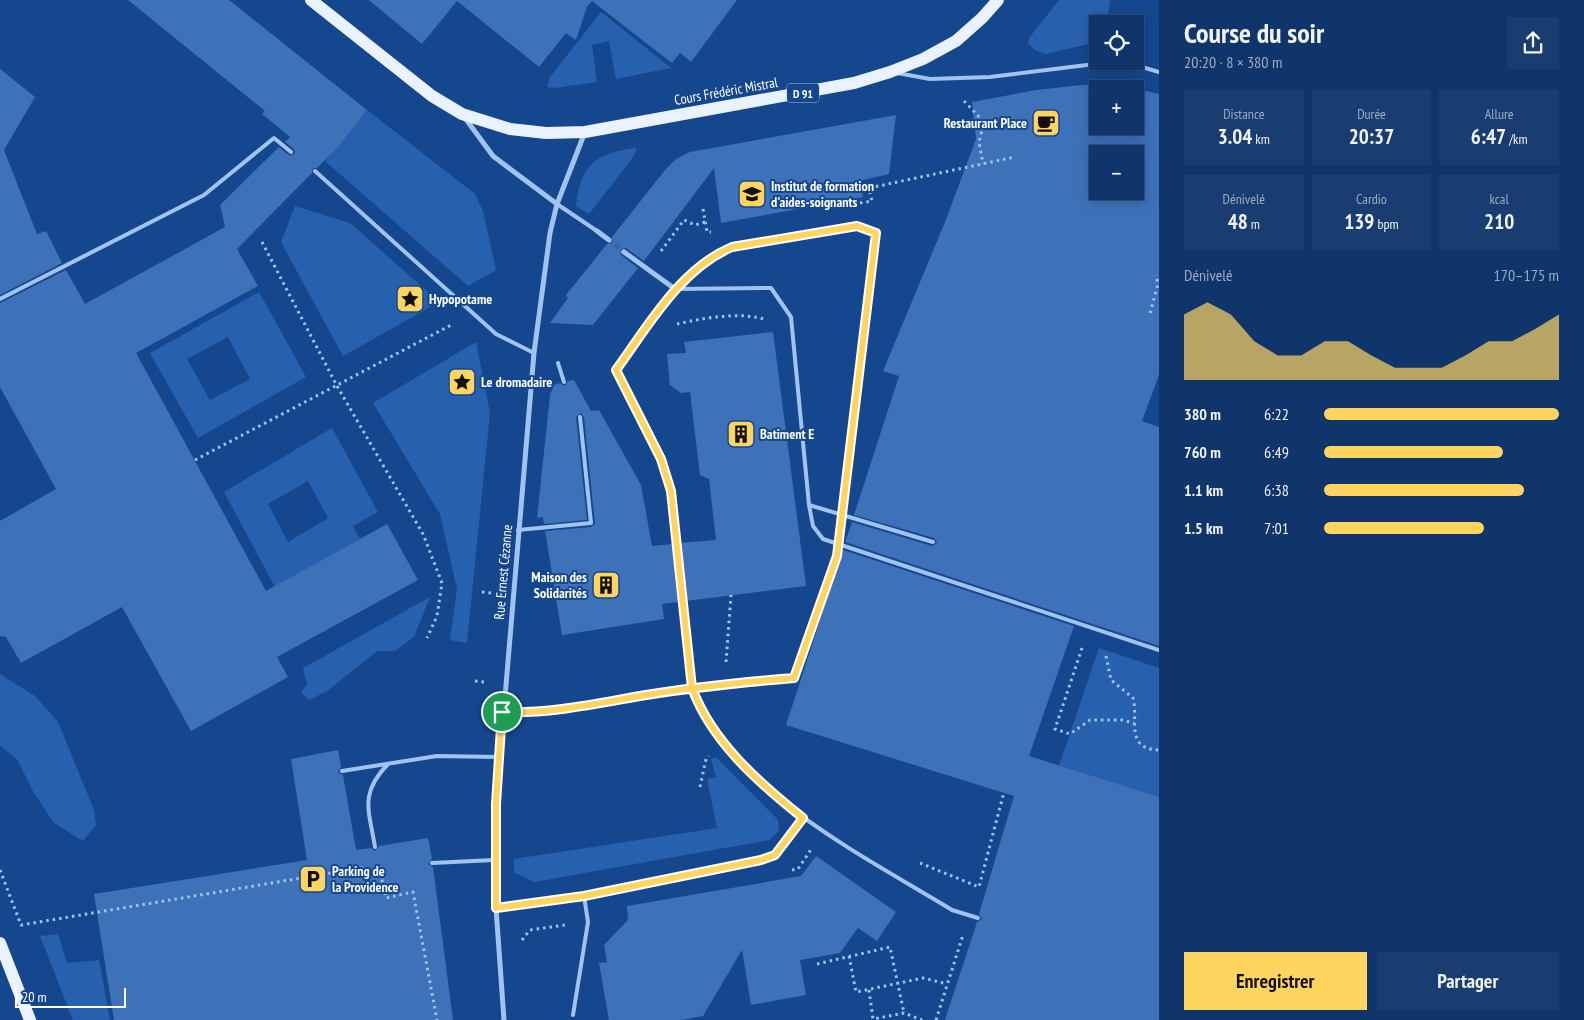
<!DOCTYPE html>
<html lang="fr">
<meta charset="utf-8">
<style>
:root{--surface:#10356b;--page:#193d71;--text:#f1f3f6;--muted:#9cabc1;--line:#30507e;--accent:#ffd560}
body{margin:0;font-family:"PT Sans Narrow",sans-serif;background:var(--page);color:var(--text);height:100vh;display:flex;flex-direction:column;font-size:19px;white-space:nowrap}
*{box-sizing:border-box;margin:0}
p{font-size:16px;color:var(--muted)}
.icon{flex:none;width:28px;height:28px;fill:none;stroke:currentColor;stroke-width:2;stroke-linecap:round;stroke-linejoin:round}
.map{position:relative;flex:1;overflow:hidden}
.panel{display:flex;flex-direction:column;background:var(--surface);width:425px}
.panel>*{flex:none}
.fabs{position:absolute;left:1089px;top:15px;display:grid;gap:10px}
.fabs a{display:grid;place-items:center;width:55px;height:55px;border-radius:0px;background:var(--surface);box-shadow:0 2px 12px #0003,0 0 0 1px var(--line);font-size:25px}
.scale{position:absolute;left:15px;bottom:12px;width:111px;box-sizing:border-box;padding-left:5px;border:2px solid #fff;border-top:0;font-size:14px;line-height:18px;white-space:nowrap;color:#fff;-webkit-text-stroke:4px #15478f;paint-order:stroke}
.pin{position:absolute;display:grid;place-items:center;width:42px;height:42px;color:#fff;margin:-21px;border:2px solid #fff;border-radius:50%;box-shadow:0 1px 5px #0007}
.round{display:grid;place-items:center;flex:none;width:52px;height:52px;border-radius:0px;background:var(--page)}
.headline{display:flex;align-items:center;justify-content:space-between;height:85px;padding:0 25px}
h1{font-size:28px;font-weight:700;line-height:38px}
.figures{display:grid;grid-template-columns:repeat(3,1fr);gap:8px;height:85px;padding:5px 25px}
.figures div{display:grid;align-content:center;border-radius:0px;background:var(--page);text-align:center}
.figures b{font-size:21px;font-weight:700}
.figures small{font-size:14px;font-weight:400}
.figures p{font-size:14px}
.chart{height:140px;padding:10px 25px}
.chart p{display:flex;justify-content:space-between}
.chart svg{width:100%;height:90px;margin-top:5px;fill:var(--accent);opacity:.7}
.button{display:flex;gap:10px;margin-top:auto;padding:10px 25px}
.button a{flex:1;height:58px;border-radius:0px;background:var(--accent);color:#111;font-size:20px;font-weight:700;line-height:58px;text-align:center}
.button a+a{background:var(--page);color:var(--text)}
ul{padding:0 25px;list-style:none;font-size:16px}
li{display:grid;grid-template-columns:80px 60px 1fr;align-items:center;height:38px}
li i{height:12px;border-radius:6px;background:var(--accent)}
main{display:flex;flex:1;min-height:0}
.map>svg:first-child{display:block}
.green{fill:#2761ae;fill-rule:evenodd}
.building{fill:#3d71b8;fill-rule:evenodd}
.lines{fill:none;stroke-linecap:round;stroke-linejoin:round}
.street-tunnel{stroke:#3863a0;stroke-width:5;stroke-dasharray:5 2.5;stroke-linecap:butt}
.path{stroke:#a1c3f0;stroke-width:3;stroke-dasharray:2.5 4;stroke-linecap:butt}
.lane{stroke:#a1c3f0;stroke-width:4}
.street{stroke:#a1c3f0;stroke-width:5}
.primary{stroke:#eaf2ff;stroke-width:12}
.route-casing{stroke:#fff;stroke-width:10}
.route{stroke:#ffd560;stroke-width:6}
.labels{text-anchor:middle;dominant-baseline:central;stroke-width:4;stroke-linejoin:round;paint-order:stroke}
.shield{fill:#15478f;stroke:#b9c8dd;stroke-width:1}
.shield-label{font-size:12px;font-weight:bold;fill:#fff}
.street-label{font-size:14px;fill:#fff;stroke:#15478f}
.poi-label{font-size:14px;font-weight:bold;fill:#fff;stroke:#15478f;text-anchor:start}
</style>
<main>
<div class="map">
<svg width="1159" height="1020" viewBox="0 0 1159 1020">
<rect width="100%" height="100%" fill="#15478f"/>
<!-- green -->
<path class="green" d="M1059,0h51l-3,24h-9l-1,18 -52,12 -10,-4 -7,-6 1,-6z
M601,12l70,56 -55,11 -7,-38 -17,4 5,37 -43,6 -7,-1 3,-10z
M367,110l108,84 8,17 13,59 -28,16 -143,-125z
M637,148l-3,8 -45,58 -13,-8c4,-41 20,-54 61,-58z
M295,206l55,17 89,79 -96,54 -62,-114z
M259,292l47,85 -108,61 -48,-85zM228,337l22,42 -40,21 -23,-41z
M476,342l14,71 -23,230 -17,-3 7,-51 -17,-75 -67,-111z
M332,428l46,84 -25,14 7,13 -85,48 -51,-95zM308,481l20,37 -40,24 -20,-38z
M430,597l-16,40 -19,14h-18l-50,40 -18,9 -8,-8 6,-8 -4,-16z
M1099,648l60,20v129l-100,-31z
M0,674l35,22 23,26 36,88 2,15 -13,16 -29,-18 -20,-30 -17,-34 -17,-13z
M716,757l62,63 1,11 -10,9 -235,42 -20,-10v-13l203,-31 -10,-49 9,-2 -5,-18z
M58,934l9,29 32,-3 11,60h-37l-33,-84z"/>
<!-- building -->
<path class="building" d="M128,0h101l138,110 -30,38 -20,20h-4l-1,5 -75,76 21,37 -122,67 130,238 121,-67 31,56 -141,77 11,20 -97,54 -69,-124 -101,56 -15,-26 -6,-1v-115l56,-32 -56,-102v-84l66,-33 19,34 140,-77 -5,-22 59,-58 11,9 5,-3 -1,-4 -9,-7 5,-5 -28,-23 3,-3z
M369,0h368l-46,62 -11,-9 -8,10 -80,-62 -5,6 -11,33 -10,-7 -27,34 -82,-66 -35,43z
M0,69l35,28 -31,53 33,84 9,-3 16,32 -62,32z
M1082,85h39l38,9v281l-17,46 17,6v219l-314,-104 7,-20 80,24 5,-3 -3,-5 -80,-23 45,-139 -16,-5 62,-149 31,-83 -4,-37 64,-12zM1098,89h37v37h-37zM1098,154h37v37h-37z
M896,115l-7,59 -30,7 4,16 -142,26 -7,-55 -70,93 -18,-13 -5,1v6l17,13 -45,57 -43,-2 18,-25 -2,-3 41,-51 5,-1v-6l53,-67 11,-11 14,-7z
M773,332l33,254 -120,15 -6,-58 36,-3 -7,-61 -9,-4 -10,-83 -9,1 -11,-8 -3,-31 19,-1 -2,-11z
M574,380l17,31 8,-1 42,75 11,61 21,-2 6,58 -17,2 2,15 -102,16 -17,-104 46,-4 4,-3 -11,-107 -3,-4 -5,4 11,103 -43,4 -1,-7 -6,1 13,-123 4,-10 6,-2 5,3 3,-5z
M843,550l231,76 -45,130 130,41v223h-214l32,-98 5,-3 -3,-5 35,-118 -228,-71z
M338,750l3,17 -3,5 5,3 13,75 15,-2 4,3 4,-5 49,-8 4,21 -4,5 5,3 20,153h-339l-20,-126 213,-34 -16,-101z
M816,856l80,56 -19,29 -19,-13 -18,25 -40,7 6,35 -55,10 -9,-55 -39,66 -21,4h-73l-10,-57 8,-1 -3,-17 24,-25 -1,-14 174,-30z"/>
<g class="lines">
<!-- street-tunnel -->
<path class="street-tunnel" d="M609,240l15,12"/>
<!-- path -->
<path class="path" d="M964,101l20,21 -5,20 4,22
M860,203l12,-2 -3,-13 146,-31
M703,209l4,23h4
M262,242l75,144 86,148 19,49 -5,33 -10,22
M661,251l23,-31 11,5 10,-3
M1150,313l8,-29 -2,-9
M677,324c27,-6 64,-13 90,-4
M195,460l258,-136
M482,592l10,1
M1082,648l-27,81 15,5 20,-14h32l12,3
M1106,656l5,24 22,18c6,21 -9,51 26,52
M726,662l5,-67
M475,681l9,1
M700,787l6,-28 3,-3
M920,863l59,24 25,-95
M379,867l7,31 27,-6 24,128
M0,870l21,55 346,-58
M792,870l6,-1 14,-21
M522,940l8,-10 35,-5
M849,956l7,36 67,-14 24,6
M817,964l73,-17 14,66
M869,990l4,29 31,-6 18,7
M936,1020l27,-85"/>
<!-- lane -->
<path class="lane" d="M897,73l33,6 60,-2 113,-14 29,1 27,8
M315,171l181,163 38,19
M557,204l40,27
M675,289l96,-1 20,29 18,188 4,21 10,13 336,111
M0,299l204,-104 70,-57 17,14
M558,363l6,19
M809,505l124,37
M518,530l73,-7 -11,-106
M502,712c49,2 97,-9 144,-17 50,-8 99,-13 148,-17l43,-122 39,-323 -19,-7 -125,21c-52,22 -84,79 -116,123l45,89 10,32 21,197c37,102 172,168 260,222l26,8
M342,771l95,-15 61,1
M375,847c-6,-37 -16,-53 13,-83
M432,863l62,-3
M496,908l88,-12 177,-35 14,-6 28,-37
M573,1015l15,-93 -4,-26"/>
<!-- street -->
<path class="street" d="M465,118l28,38 64,48
M597,231l12,9
M624,252l51,37
M504,1020l-8,-112v-104l38,-451 16,-120 7,-29 28,-72"/>
<!-- primary -->
<path class="primary" d="M311,0l121,96 30,18 48,15 36,4 39,-1 269,-49 36,-11 33,-13 33,-18 26,-23 16,-18
M0,943l30,77"/>
</g>
<g class="lines">
<!-- route casing -->
<g class="route-casing">
<path id="route" d="M502,712l-6,92v104l88,-12 177,-36 14,-5 28,-37c-44,-35 -91,-76 -111,-130l-21,-197 -10,-32 -45,-89c32,-44 64,-101 116,-123l125,-21 19,7 -39,323 -43,122c-49,4 -98,9 -148,17 -47,8 -95,19 -144,17"/>
</g>
<!-- route -->
<use href="#route" class="route"/>
</g>
<!-- icons -->
<defs>
<g id="cafe-square" transform="scale(1.4375)"><rect x="-9" y="-9" width="18" height="18" rx="4" fill="#ffd560" stroke="#15478f"/><path d="M-5.5-4.5H6V0H3Q3 3.5 0 3.5H-2.5Q-5.5 3.5-5.5 0ZM3-3.2v2h1.7v-2ZM-6 4.5H4V6H-6Z" fill="#111"/></g>
<g id="university-square" transform="scale(1.4375)"><rect x="-9" y="-9" width="18" height="18" rx="4" fill="#ffd560" stroke="#15478f"/><path d="M0-5L7-2L0 1L-7-2ZM-4 1L0 2.5L4 1V4Q0 6-4 4Z" fill="#111"/></g>
<g id="sight-square" transform="scale(1.4375)"><rect x="-9" y="-9" width="18" height="18" rx="4" fill="#ffd560" stroke="#15478f"/><path d="M0-6L1.8-2.2L6-1.7L2.9 1.2L3.7 5.4L0 3.3L-3.7 5.4L-2.9 1.2L-6-1.7L-1.8-2.2Z" fill="#111"/></g>
<g id="building-square" transform="scale(1.4375)"><rect x="-9" y="-9" width="18" height="18" rx="4" fill="#ffd560" stroke="#15478f"/><path d="M-4-6H4V6H1V3H-1V6H-4ZM-2.5-4.3h1.7v1.8h-1.7ZM.8-4.3h1.7v1.8H.8ZM-2.5-1h1.7V.8h-1.7ZM.8-1h1.7V.8H.8Z" fill="#111"/></g>
<g id="parking-square" transform="scale(1.4375)"><rect x="-9" y="-9" width="18" height="18" rx="4" fill="#ffd560" stroke="#15478f"/><path d="M-3.5-5.5H1a3.5 3.5 0 0 1 0 7H-1V5.5H-3.5ZM-1-3.4V-.6H.8a1.4 1.4 0 0 0 0-2.8Z" fill="#111"/></g>
</defs>
<g fill-rule="evenodd">
<use href="#cafe-square" x="1046" y="123"/>
<use href="#university-square" x="752" y="194"/>
<use href="#sight-square" x="410" y="299"/>
<use href="#sight-square" x="462" y="382"/>
<use href="#building-square" x="741" y="434"/>
<use href="#building-square" x="606" y="585"/>
<use href="#parking-square" x="313" y="879"/>
</g>
<g class="labels">
<!-- shield labels -->
<rect class="shield" x="787" y="83.5" width="32" height="19" rx="4"/>
<g class="shield-label">
<text x="803" y="93">D 91</text>
</g>
<!-- street labels -->
<g class="street-label">
<text transform="translate(726 91) rotate(-10)">Cours Frédéric Mistral</text>
<text transform="translate(503 572) rotate(-85)">Rue Ernest Cézanne</text>
</g>
<!-- poi labels -->
<g class="poi-label">
<text x="1027" y="123" text-anchor="end">Restaurant Place</text>
<text x="771" y="186">Institut de formation<tspan x="771" dy="16">d'aides-soignants</tspan></text>
<text x="429" y="299">Hypopotame</text>
<text x="481" y="382">Le dromadaire</text>
<text x="760" y="434">Batiment E</text>
<text x="587" y="577" text-anchor="end">Maison des<tspan x="587" dy="16">Solidarités</tspan></text>
<text x="332" y="871">Parking de<tspan x="332" dy="16">la Providence</tspan></text>
</g>
</g>
</svg>
<div class="fabs">
<a><svg class="icon" aria-label="locate" viewBox="0 0 24 24"><circle cx="12" cy="12" r="6"/><path d="M12 2v4M12 18v4M2 12h4M18 12h4"/></svg></a>
<a>+</a>
<a>−</a>
</div>
<div class="scale">20 m</div>
<div class="pin" style="left:502px;top:712px;background:#1e9e55"><svg class="icon" aria-label="arrive" viewBox="0 0 24 24"><path d="M6 21V4h12l-3 4 3 4H6"/></svg></div>
</div>
<section class="panel">
<div class="headline"><div><h1>Course du soir</h1><p>20:20 · 8 × 380 m</p></div><a class="round"><svg class="icon" aria-label="share" viewBox="0 0 24 24"><path d="M12 15V3M7 8l5-5 5 5M5 13v7h14v-7"/></svg></a></div>
<div class="figures">
<div><p>Distance</p><b>3.04<small> km</small></b></div>
<div><p>Durée</p><b>20:37</b></div>
<div><p>Allure</p><b>6:47<small> /km</small></b></div>
</div>
<div class="figures">
<div><p>Dénivelé</p><b>48<small> m</small></b></div>
<div><p>Cardio</p><b>139<small> bpm</small></b></div>
<div><p>kcal</p><b>210</b></div>
</div>
<div class="chart"><p><span>Dénivelé</span>170–175 m</p>
<svg viewBox="0 0 160 44" preserveAspectRatio="none"><path d="M0 44V12L10 6L20 12L30 25L40 32L50 32L60 25L70 25L80 32L90 38L100 38L110 38L120 32L130 25L140 25L150 19L160 12V44z"/></svg>
</div>
<ul>
<li><b>380 m</b>6:22<i style="width:100%"></i></li>
<li><b>760 m</b>6:49<i style="width:76%"></i></li>
<li><b>1.1 km</b>6:38<i style="width:85%"></i></li>
<li><b>1.5 km</b>7:01<i style="width:68%"></i></li>
</ul>
<div class="button"><a>Enregistrer</a><a>Partager</a></div>
</section>
</main>
